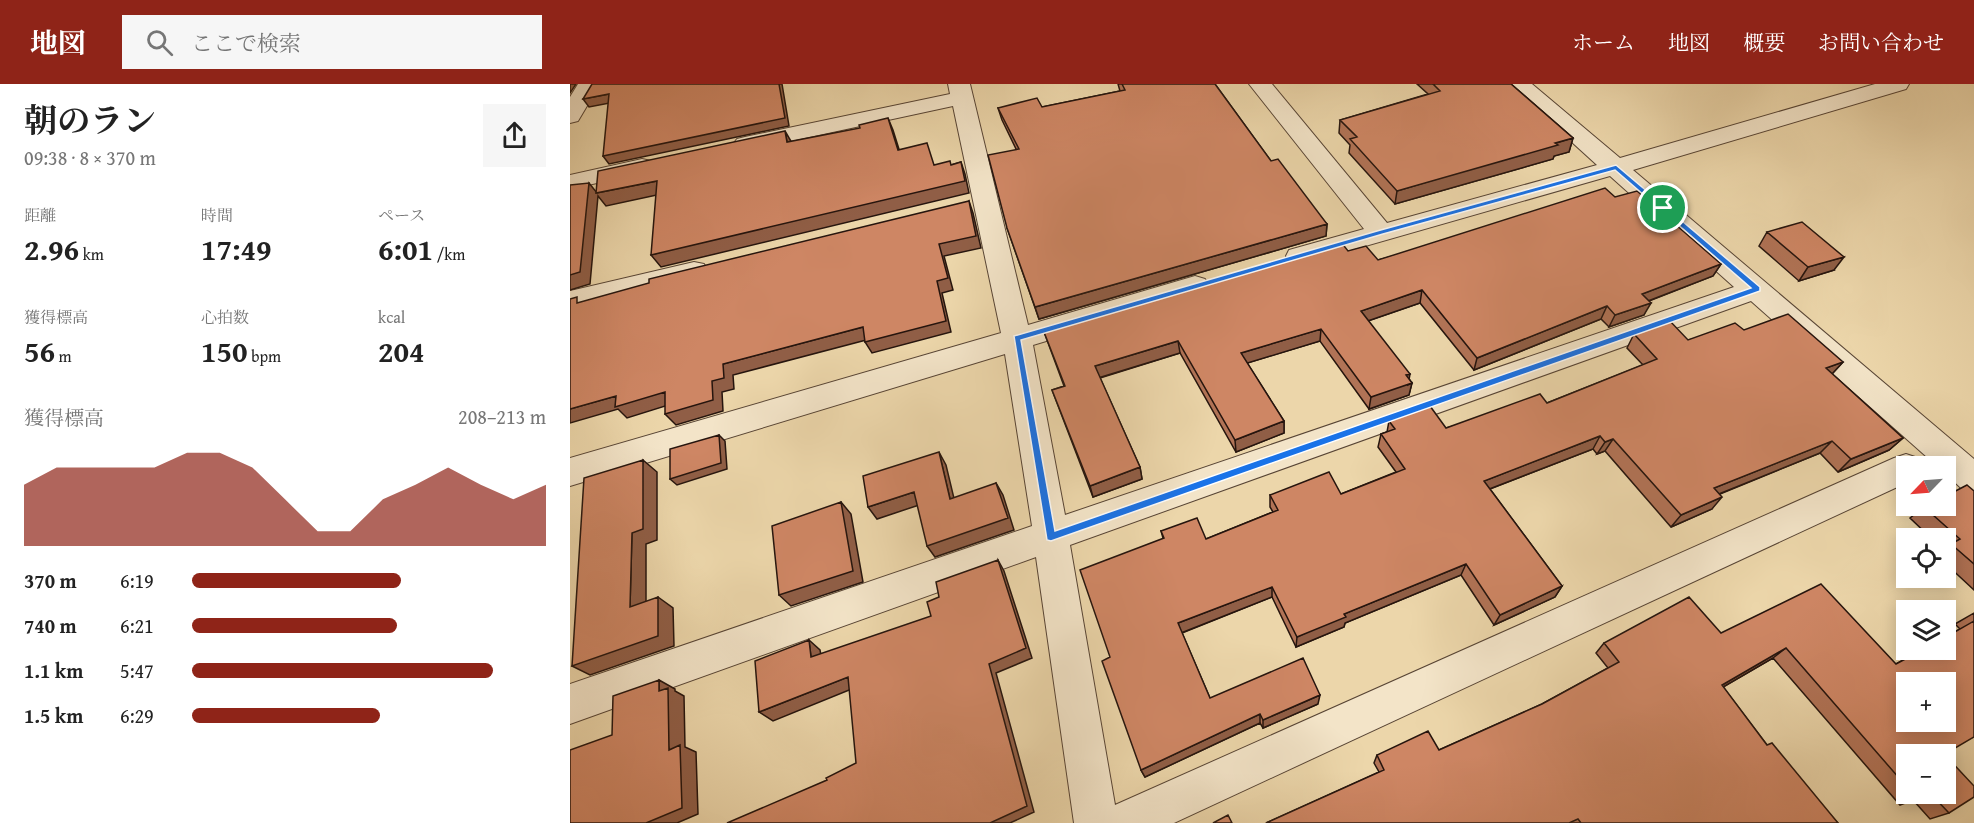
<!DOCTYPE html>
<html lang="ja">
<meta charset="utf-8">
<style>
:root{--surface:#fff;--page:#f6f6f6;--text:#222;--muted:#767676;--accent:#8f2418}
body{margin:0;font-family:"Gentium Book Plus","Noto Serif JP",serif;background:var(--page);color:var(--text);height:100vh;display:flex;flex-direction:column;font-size:22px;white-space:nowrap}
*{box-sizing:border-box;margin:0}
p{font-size:20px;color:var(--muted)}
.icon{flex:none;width:33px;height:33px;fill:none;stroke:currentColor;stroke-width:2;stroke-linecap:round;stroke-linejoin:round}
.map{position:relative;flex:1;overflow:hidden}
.drawer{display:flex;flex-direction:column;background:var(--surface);width:570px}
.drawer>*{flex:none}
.needle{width:39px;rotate:245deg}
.controls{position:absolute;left:1326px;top:372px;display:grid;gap:12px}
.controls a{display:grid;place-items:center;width:60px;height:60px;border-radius:0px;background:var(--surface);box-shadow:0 3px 15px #0003;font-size:30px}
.pin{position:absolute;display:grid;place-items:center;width:51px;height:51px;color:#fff;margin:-26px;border:3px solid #fff;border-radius:50%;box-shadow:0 2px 6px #0007}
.round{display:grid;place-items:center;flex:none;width:63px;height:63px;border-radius:0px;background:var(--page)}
.summary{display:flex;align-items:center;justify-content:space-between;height:102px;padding:0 24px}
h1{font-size:33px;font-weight:700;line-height:45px}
.metrics{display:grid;grid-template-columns:repeat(3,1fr);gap:9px;height:102px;padding:6px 24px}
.metrics div{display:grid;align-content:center}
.metrics b{font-size:30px;font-weight:700}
.metrics small{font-size:16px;font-weight:400}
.metrics p{font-size:16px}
.chart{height:168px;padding:12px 24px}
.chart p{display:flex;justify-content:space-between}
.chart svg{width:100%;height:108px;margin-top:6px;fill:var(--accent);opacity:.7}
ul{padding:0 24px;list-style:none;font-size:20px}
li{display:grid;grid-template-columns:96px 72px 1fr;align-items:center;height:45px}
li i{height:15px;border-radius:8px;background:var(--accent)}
header{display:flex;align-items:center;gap:36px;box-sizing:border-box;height:84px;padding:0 30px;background:var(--accent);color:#fff}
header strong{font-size:28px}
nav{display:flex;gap:33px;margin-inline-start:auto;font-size:21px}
.search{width:420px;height:54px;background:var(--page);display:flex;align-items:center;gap:15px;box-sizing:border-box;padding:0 21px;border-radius:0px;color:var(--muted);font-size:22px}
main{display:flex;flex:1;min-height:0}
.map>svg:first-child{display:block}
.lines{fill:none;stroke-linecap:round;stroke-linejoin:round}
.minor-casing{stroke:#584535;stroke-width:2}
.minor{fill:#f3e4c8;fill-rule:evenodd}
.wall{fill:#b17356;stroke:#26150e;stroke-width:1.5}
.shaded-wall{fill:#905e46;stroke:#26150e;stroke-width:1.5}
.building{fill:#ce8664;stroke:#26150e;stroke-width:1.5;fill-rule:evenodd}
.route{fill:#1a73e8;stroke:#fff;stroke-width:1.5;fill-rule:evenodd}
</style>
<header>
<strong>地図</strong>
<div class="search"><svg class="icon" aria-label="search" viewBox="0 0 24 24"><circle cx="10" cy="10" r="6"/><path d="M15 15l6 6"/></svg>ここで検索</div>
<nav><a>ホーム</a><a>地図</a><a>概要</a><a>お問い合わせ</a></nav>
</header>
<main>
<section class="drawer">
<div class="summary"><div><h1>朝のラン</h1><p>09:38 · 8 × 370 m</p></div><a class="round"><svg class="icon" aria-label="share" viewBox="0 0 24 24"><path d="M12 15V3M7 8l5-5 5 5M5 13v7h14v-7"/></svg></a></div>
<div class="metrics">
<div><p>距離</p><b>2.96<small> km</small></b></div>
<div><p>時間</p><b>17:49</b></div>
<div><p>ペース</p><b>6:01<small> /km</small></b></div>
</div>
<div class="metrics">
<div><p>獲得標高</p><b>56<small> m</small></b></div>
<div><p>心拍数</p><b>150<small> bpm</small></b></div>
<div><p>kcal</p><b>204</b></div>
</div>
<div class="chart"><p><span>獲得標高</span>208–213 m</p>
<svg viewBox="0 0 160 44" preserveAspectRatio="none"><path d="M0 44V19L10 12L20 12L30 12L40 12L50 6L60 6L70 12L80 25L90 38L100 38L110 25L120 19L130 12L140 19L150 25L160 19V44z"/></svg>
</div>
<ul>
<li><b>370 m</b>6:19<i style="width:59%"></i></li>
<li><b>740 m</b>6:21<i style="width:58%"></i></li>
<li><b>1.1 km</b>5:47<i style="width:85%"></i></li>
<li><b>1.5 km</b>6:29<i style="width:53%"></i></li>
</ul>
</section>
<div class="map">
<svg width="1404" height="739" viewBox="0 0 1404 739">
<rect width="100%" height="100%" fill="#ecd6aa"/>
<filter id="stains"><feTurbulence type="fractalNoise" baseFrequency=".00333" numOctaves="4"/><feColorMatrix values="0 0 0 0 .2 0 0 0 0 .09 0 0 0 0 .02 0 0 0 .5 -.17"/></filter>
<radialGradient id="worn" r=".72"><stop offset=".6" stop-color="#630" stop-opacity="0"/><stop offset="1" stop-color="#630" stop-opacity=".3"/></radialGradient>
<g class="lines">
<!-- minor casing -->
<g class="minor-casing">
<path id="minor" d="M8,0h22l-22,37 -8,2v-26z
M378,0h22l58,241 167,-49 10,3 4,7 -4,7 -172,52 32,170 669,-228 -124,-111 -311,89 -10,-3 -3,-6 3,-6 75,-21 -115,-145h23l115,139 210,-58 -89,-81h24l88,74 255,-74h34l-3,5 -273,81 341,289v34l-12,-4 -16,-15v-8h-9l-186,-165 -681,244 45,260 779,-347 12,-4 12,4 4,8h-16v17l-732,340h-100l-38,-266 -466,167v-40l462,-158 -27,-172 -435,132v-28l431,-125 -48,-227 -208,45 -8,-2 -4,-5 4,-5 8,-2 205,-43z
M72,75l9,2 3,5 -3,5 -81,18v-14z
M124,178l10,2 4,7 -4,7 -134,33v-20z"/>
</g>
<!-- minor -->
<use href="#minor" class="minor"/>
</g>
<!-- wall -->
<path class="wall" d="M548,0h97l56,77 56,63 -1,12 -287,83 -32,-91 9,-79 -14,-29 -4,-12 44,-1 78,-16z
M847,0h94l62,54 -4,14 -15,4 -1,3 -158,45 -46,-51 1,-8 -11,-12 1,-13 88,-26z
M1045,113l106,67 -8,12 -64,25 -5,14 -35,12 -8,-8 -127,51 -54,-67 -52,18 44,62 -3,12 -40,14 -49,-68 -73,22 37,58v12l-48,19 -56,-99 -80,25 40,89 2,12 -49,18 -41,-107 12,-4 -20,-54 304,-81 30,9z
M1197,148l67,38 -35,11 -40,-35z
M1174,246l99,32 -11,12 71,64 -14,12 -51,22 -18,-19 -100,41 -8,15 -41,18 -66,-76 -8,3 -4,-5 -103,40 72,97 -7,11 -61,28 -33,-50 -116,48 -1,4 -48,20 -24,-50 -90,36 28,65 108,6 -55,24 -3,-5 -115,54 -4,-7 22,-232 -2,-7 45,8 67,-27 -3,-5v-12l71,-1 55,-22 -18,-25 3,-13 6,-2 2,-11 57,7 101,-25 96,-38 -16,-17 7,-14 54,6z
M1404,407v99l-28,-26v-26h-15l-21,-20 14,-11z
M1404,529v124l-68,17v40h40l3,19 -19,6 -17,-19 -13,5 -127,-147 -50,29 44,58 71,78h-572l113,-51 -5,-9 3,-8 62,-5 103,-46 66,-36 -12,-15 8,-10 117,-10 175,31 64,-35 -5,-5z"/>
<!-- shaded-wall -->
<path class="shaded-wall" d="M0,0h6l-6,9z
M209,0h3l7,42 -180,38 -6,-8z
M39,10l6,8 -26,5 -6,-8z
M318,34l5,12 10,32 -5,-12z
M215,47l7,12 -5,-1z
M1003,54l-4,14 -15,4 -1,3 -158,45 2,-13z
M391,78l4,12 4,19 -308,74 -10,-12z
M87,97l9,12 -60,13 -8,-10 -8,88 -20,6v-15l19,-92 8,10z
M399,117l4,12 8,35 -37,8 9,34 -11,3 9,39 -79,21 -7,-11 72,-61 2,-37z
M757,140l-1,12 -287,83 -4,-12z
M1274,173l-10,13 -35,11 9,-14z
M1151,180l-8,12 -78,30 7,-12z
M852,206l-2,13 -61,21 2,-13z
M1081,219l-7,12 -35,12 6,-12z
M1037,222l-6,13 -127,51 3,-12z
M293,243l7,12 -137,36 1,14 -12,3 1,19 -47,14 -11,-11 58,-50z
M751,245l-1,12 -79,24v-12z
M608,257l2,12 -82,25 -3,-12z
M1273,278l-12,13 -5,-7z
M840,290l-2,11 4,-2 -3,12 -40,14 2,-12 35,-22z
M95,308l10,11 -48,15 -9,-9 -48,14v-14l46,-13z
M714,337v12l-48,19 -1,-12z
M149,351l6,6 2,28 -50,16 -7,-6z
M1030,352l-7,13 -114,44 5,-12z
M1333,354l-14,12 -51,22 13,-13z
M1043,355l-8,12 -8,3 8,-12z
M1262,357l-12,12 -116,47 10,-12z
M369,368l7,13 11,46 -7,-12z
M73,376l14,12v68l-11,4v73l-16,-10 2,-74z
M570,383l2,12 -49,18 -3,-11z
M426,399l7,12 11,35 -79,27 -8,-11z
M344,408l8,12 -45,15 -9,-12z
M1152,413l-10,12 -41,18 10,-12z
M271,418l10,12 12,68 -72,24 -12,-11z
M428,476l6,11 28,87 -36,15 38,139 -24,11h-20l-1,-159z
M896,480l-5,11 -116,48 -1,4 -48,20 1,-10 47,-23z
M992,502l-7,11 -61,28 6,-10z
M702,503v10l-91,36 -3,-10z
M88,513l15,11 1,38 -84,29 -18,-9z
M239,556l11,10 3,16 -12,-9z
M1216,564l-13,10 -62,36 11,-9z
M278,593l11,9 -86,35 -14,-9z
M89,596l16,9v2l9,5 1,51 11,5 2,62 -21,9h-31l23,-73 -10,-59z
M750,611l-2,9 -55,24v-8z
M690,630v9l-115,54 -4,-7z"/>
<!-- building -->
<path class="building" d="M22,0h187l6,34 -182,38 6,-62 -26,5z
M552,0h93l56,77 7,-2 49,65 -292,83 -28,-79 -19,-73 31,-6 -21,-41 39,-10 5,9 83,-17z
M863,0h78l62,54 -18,5 3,2 -161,46 -47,-52 7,-2 -17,-17 100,-29z
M318,34l10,32 29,-7 7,22 16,-4 1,4 10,-3 4,19 -314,74 6,-74 -61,12 2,-22 187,-40 2,11 73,-14 -1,-3z
M19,99l-9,89 -10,3v-90z
M1035,104l10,9 22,-6 84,73 -79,30 9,9 -36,12 -8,-9 -130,52 -55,-68 -61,21 49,63 -4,1 6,8 -41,14 -50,-68 -80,24 43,68 -49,19 -57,-99 -83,25 45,101 -50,19 -38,-96 13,-4 -21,-54 297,-90 7,9 18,-5 12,14z
M399,117l7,35 -37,8 9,34 -11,3 9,40 -81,21 -2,-15 -140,37 1,14 -12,3 1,19 -48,14v-22l-50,15 1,-11 -46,13v-110l7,-2v6l72,-20v-4z
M1232,138l42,35 -36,10 -41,-35z
M1218,230l55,48 -17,6 77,70 -52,21 -19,-18 -118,47 8,9 -41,18 -68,-76 -8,3 -5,-6 -116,45 78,105 -62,29 -34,-51 -122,50 2,3 -49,20 -25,-50 -94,36 32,75 93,-40 17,37 -57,25 -3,-6 -119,56 -39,-109 8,-4 -30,-87 84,-32 -3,-7 36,-13 9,21 72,-29 -8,-15 59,-23 12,22 64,-25 -24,-35 14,-5 -6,-8 41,-15 16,22 94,-34 7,9 110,-44 -23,-25 36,-13 18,19 47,-17 9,7z
M149,351l2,28 -51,16v-30z
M369,368l11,47 46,-16 12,35 -81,28 -13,-54 -46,15 -5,-31z
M73,376v69l-11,4 -2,74 28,-10v39l-86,30 12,-188z
M1397,401l7,6v73l-23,-20 9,-5 -36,-32 3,-1h19v-10z
M271,418l12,69 -74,24 -7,-69z
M428,476l28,88 -37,16 38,142 -37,17h-263l100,-43 -1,-2 30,-15 -8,-86 -89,35 -4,-51 54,-21 2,17 120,-41 -4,-14 12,-5 -3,-15z
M1251,500l75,80 26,-14h24v-13l28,-16v116l-29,17h-39v32l-120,-138 -64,37 45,60 5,-2 66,80h-257l-3,-4 -9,4h-303l118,-53 -7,-15 51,-24 11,19 103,-46 77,-42 -15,-19 85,-46 32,36zM1336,598h40v40h-40z
M89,596v11l9,-3 1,62 11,-5 2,63 -36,15h-76v-73l42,-15 1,-39z
M1376,672l28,30v11l-25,16 -18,-19h15z
M1343,710h13l-8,5z
M658,731l4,8h-19z"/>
<!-- route -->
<path class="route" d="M1046,81l144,122v4l-709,250 -4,-1 -33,-204 363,-105zM1045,86l136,118 -696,243 -34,-191 362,-106z"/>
<rect width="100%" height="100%" filter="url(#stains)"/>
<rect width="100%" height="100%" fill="url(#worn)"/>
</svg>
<div class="controls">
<a><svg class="needle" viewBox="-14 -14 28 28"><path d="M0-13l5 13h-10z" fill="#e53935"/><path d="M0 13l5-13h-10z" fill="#767676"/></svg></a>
<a><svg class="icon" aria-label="locate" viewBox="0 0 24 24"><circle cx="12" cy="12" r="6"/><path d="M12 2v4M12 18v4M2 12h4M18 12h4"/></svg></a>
<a><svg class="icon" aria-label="layers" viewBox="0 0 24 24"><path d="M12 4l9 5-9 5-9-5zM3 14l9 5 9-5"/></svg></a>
<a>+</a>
<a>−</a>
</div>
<div class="pin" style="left:1093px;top:124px;background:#1e9e55"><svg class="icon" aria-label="arrive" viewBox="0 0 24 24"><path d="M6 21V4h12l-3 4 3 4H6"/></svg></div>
</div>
</main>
